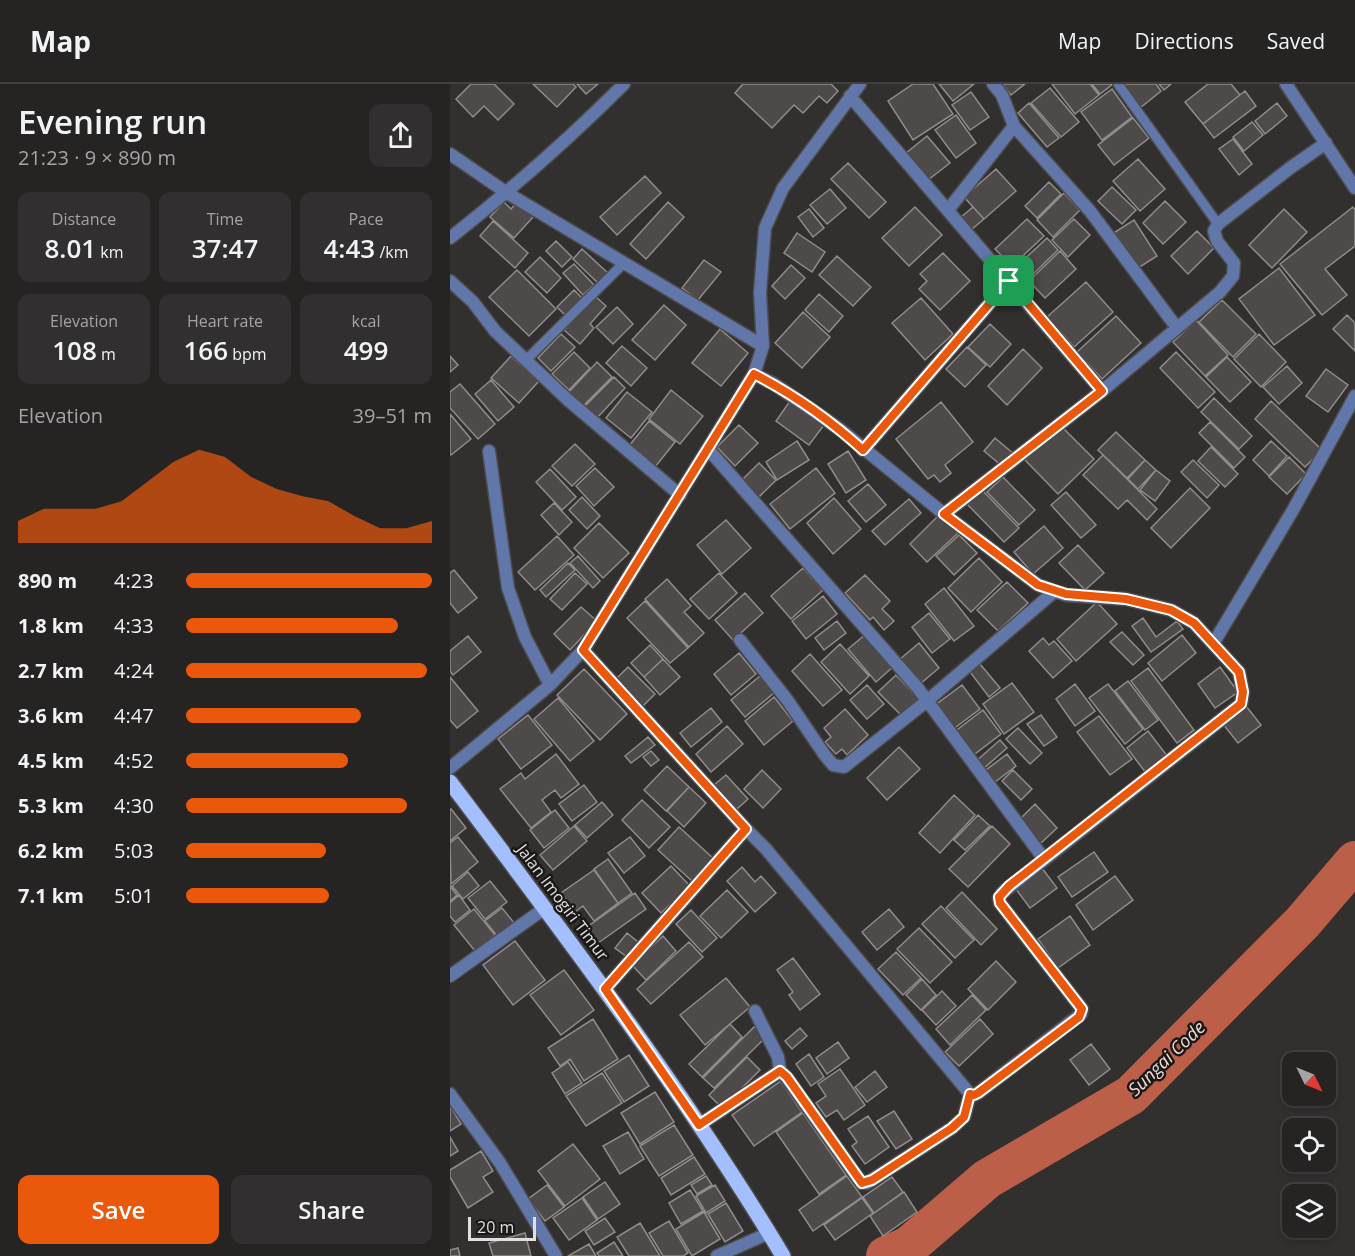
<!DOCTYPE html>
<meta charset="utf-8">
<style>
:root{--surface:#262323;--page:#322f30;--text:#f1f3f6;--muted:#a4a4a6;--line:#424041;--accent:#ea580c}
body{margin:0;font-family:"Open Sans",sans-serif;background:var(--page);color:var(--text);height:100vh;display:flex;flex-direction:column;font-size:22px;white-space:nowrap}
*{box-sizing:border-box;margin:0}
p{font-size:20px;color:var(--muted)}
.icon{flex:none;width:33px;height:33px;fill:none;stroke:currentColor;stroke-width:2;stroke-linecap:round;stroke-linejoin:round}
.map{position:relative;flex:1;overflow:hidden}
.panel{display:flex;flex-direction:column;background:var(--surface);width:450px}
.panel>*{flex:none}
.needle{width:39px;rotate:133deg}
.tools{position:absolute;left:832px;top:968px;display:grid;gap:12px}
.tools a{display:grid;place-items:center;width:54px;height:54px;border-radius:12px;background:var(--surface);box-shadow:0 3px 9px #0003,0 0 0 2px var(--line);font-size:30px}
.scale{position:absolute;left:18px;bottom:15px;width:68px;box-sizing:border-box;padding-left:6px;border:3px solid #e1dfdf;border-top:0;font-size:16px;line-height:21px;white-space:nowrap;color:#e1dfdf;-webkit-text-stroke:4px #191817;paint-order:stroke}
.pin{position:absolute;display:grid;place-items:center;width:51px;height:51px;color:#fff;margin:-26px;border-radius:12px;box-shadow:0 3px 9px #0006}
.round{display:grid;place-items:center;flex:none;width:63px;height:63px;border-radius:12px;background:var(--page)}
.headline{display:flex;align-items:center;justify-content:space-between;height:102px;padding:0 18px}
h1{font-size:33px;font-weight:600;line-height:45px}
.figures{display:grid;grid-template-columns:repeat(3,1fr);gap:9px;height:102px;padding:6px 18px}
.figures div{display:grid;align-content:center;border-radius:12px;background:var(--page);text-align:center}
.figures b{font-size:26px;font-weight:600}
.figures small{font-size:16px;font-weight:400}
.figures p{font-size:16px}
.chart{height:168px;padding:12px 18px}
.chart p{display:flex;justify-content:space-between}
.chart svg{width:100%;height:108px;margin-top:6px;fill:var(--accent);opacity:.7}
.button{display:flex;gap:12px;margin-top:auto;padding:12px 18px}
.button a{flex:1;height:69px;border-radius:12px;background:var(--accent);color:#fff;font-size:24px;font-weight:600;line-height:69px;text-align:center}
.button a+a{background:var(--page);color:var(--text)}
ul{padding:0 18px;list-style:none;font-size:20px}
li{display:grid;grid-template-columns:96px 72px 1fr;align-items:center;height:45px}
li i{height:15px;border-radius:8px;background:var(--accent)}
header{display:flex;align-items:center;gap:36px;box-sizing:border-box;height:84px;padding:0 30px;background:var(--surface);border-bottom:2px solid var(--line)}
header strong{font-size:28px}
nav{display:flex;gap:33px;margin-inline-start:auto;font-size:21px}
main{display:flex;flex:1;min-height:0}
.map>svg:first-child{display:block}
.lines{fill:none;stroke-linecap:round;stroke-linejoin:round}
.river{stroke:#bc5f48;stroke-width:40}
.building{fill:#4d4a49;stroke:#8f8c8b;stroke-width:1.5}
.service-casing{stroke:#4e4b4b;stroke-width:12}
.minor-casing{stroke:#4e4b4b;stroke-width:15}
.primary-casing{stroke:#4e4b4b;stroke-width:18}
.service{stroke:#6177aa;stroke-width:9}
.minor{stroke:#6177aa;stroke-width:12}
.primary{stroke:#a3bffe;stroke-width:15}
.route-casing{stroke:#fff;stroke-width:12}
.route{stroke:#ea580c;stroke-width:8}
.labels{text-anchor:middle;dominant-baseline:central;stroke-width:5;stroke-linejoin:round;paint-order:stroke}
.street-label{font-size:16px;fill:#e1dfdf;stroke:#191817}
.water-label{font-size:18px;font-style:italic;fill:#f4dad3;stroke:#191817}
</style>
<header>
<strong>Map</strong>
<nav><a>Map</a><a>Directions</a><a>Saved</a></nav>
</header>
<main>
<section class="panel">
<div class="headline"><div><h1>Evening run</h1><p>21:23 · 9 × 890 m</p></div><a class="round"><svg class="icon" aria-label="share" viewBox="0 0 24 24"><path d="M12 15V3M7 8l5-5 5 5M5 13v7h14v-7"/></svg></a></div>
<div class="figures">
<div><p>Distance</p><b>8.01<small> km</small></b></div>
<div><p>Time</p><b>37:47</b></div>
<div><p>Pace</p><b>4:43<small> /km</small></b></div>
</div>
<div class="figures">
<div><p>Elevation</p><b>108<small> m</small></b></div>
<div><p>Heart rate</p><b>166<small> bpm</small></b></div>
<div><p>kcal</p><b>499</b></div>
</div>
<div class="chart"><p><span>Elevation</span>39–51 m</p>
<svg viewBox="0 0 160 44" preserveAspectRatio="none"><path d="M0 44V35L10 30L20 30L30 30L40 27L50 19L60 11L70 6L80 9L90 17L100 22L110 25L120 27L130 33L140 38L150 38L160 35V44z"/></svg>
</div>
<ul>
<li><b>890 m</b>4:23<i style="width:100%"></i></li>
<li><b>1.8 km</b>4:33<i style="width:86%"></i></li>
<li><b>2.7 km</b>4:24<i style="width:98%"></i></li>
<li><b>3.6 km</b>4:47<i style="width:71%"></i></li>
<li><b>4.5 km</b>4:52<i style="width:66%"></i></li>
<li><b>5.3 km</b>4:30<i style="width:90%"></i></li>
<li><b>6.2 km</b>5:03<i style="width:57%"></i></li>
<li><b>7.1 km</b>5:01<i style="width:58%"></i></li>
</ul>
<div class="button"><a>Save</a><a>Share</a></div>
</section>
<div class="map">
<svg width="905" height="1172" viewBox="0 0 905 1172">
<rect width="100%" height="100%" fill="#322f2f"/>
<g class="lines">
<!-- river -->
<path class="river" d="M436,1172l23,-10 78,-67 144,-84 171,-172 53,-62"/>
</g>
<!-- building -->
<path class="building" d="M21,0h23l20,20 -16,16 -14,-14 -11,11 -17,-18z
M83,0h40l3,3 -19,20z
M127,0h21l-12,10z
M293,0h88l7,7 -11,12 -8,-7 -16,17 -9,-8 -22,23 -37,-35z
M463,0h20l20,30 -40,26 -25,-39z
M489,0h35l-21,17z
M552,0h23l-14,11z
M602,0h38l9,11 -24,19z
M642,0h21l-13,10z
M671,0h35l5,7 -21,17z
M709,0h12l-7,6z
M758,0h23l9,11 -37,29 -18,-22z
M600,4l29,34 -18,15 -30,-34z
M662,5l20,28 -30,23 -21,-28z
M795,7l11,15 -42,32 -11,-14z
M521,8l18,25 -19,13 -18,-25z
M579,19l30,35 -12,9 -29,-34z
M827,19l10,13 -22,18 -10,-13z
M506,31l20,28 -20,15 -21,-28z
M683,34l16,20 -35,27 -16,-20z
M802,38l11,13 -19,16 -11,-14z
M477,52l23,27 -22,17 -22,-27z
M783,55l19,25 -13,11 -20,-26z
M688,75l27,30 -25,22 -27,-30z
M398,79l38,39 -17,16 -38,-39z
M546,85l20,22 -32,28 -20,-22z
M195,92l16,17 -44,42 -17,-18z
M599,98l12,12 -24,24 -12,-12z
M662,103l24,23 -14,14 -24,-23z
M380,105l16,19 -19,16 -17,-19z
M614,109l16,17 -27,27 -16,-17z
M68,117l16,15 -20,22 -24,-21 14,-15 7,7z
M715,117l21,21 -23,22 -20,-21z
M218,118l16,15 -38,42 -16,-15z
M465,123l27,28 -33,31 -27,-28z
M523,123l11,12 -13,11 -11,-12z
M903,123l2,3v36l-30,23 22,26 -25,20 -42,-51z
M359,125l15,19 -11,9 -15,-20z
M834,125l23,23 -35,36 -23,-23z
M577,135l17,17 -32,30 -17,-17z
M624,135l16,16 -22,22 -16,-17z
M684,136l23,36 -22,14 -23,-36z
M43,137l35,32 -13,15 -35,-32z
M747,147l17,17 -26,26 -17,-18z
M347,149l28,19 -13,20 -28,-19z
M597,154l11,12 -30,29 -12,-12z
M106,157l16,16 -10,10 -16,-16z
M132,165l28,26 -10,10 -27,-26z
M610,167l16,18 -31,29 -16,-17z
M493,169l27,28 -30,29 -21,-21 8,-8 -7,-7z
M387,172l34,31 -18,19 -34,-31z
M90,173l21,21 -14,15 -22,-21z
M254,176l17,12 -23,28 -16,-12z
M124,180l20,21 -11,10 -20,-22z
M341,181l14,13 -20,21 -13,-13z
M829,184l36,47 -41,30 -35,-46z
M67,186l39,39 -27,27 -40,-39z
M636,198l27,30 -39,35 -27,-30z
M124,206l10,10 -17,17 -10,-10z
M369,210l24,22 -14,16 -24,-22z
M145,212l11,10 -16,18 4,4 -14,16 -16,-14z
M471,214l32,36 -28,26 -33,-37z
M772,216l34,34 -23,23 -34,-35z
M214,221l22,20 -31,35 -23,-20z
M167,223l16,17 -20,20 -17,-17z
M353,228l27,25 -28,31 -27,-25z
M897,231l8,8v28l-22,-22z
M666,232l25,27 -39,36 -25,-27z
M746,236l32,35 -23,21 -32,-34z
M540,240l21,20 -21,23 -22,-20z
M270,245l28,24 -27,33 -29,-23z
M111,250l14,13 -24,24 -13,-13z
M809,250l27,28 -25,25 -27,-28z
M172,262l25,22 -16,18 -25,-23z
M517,263l19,18 -21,22 -19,-18z
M573,265l19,19 -35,37 -19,-19z
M124,268l16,16 -21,22 -17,-16z
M726,268l39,40 -17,16 -38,-40z
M0,272l8,9 -8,7z
M61,272l28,25 -20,22 -28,-25z
M777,273l24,25 -21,20 -24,-25z
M147,278l15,15 -30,30 -14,-14z
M837,282l15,17 -23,21 -16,-17z
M876,285l22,16 -20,27 -22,-16z
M164,293l11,11 -29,31 -12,-12z
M41,296l23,27 -16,14 -23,-27z
M10,300l35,40 -17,15 -28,-31v-16z
M221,306l32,26 -23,28 -31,-25z
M177,308l25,20 -21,26 -25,-20z
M764,314l38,38 -13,13 -38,-37z
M340,317l34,24 -15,20 -33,-24z
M821,317l51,49 -17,17 -50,-48z
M491,318l32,40 -28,23 6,8 -11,9 -6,-7 -6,4 -32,-40z
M0,330l21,25 -20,16 -1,-1z
M199,337l26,21 -20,25 -26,-21z
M760,338l35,35 -11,11 -35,-35z
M289,341l19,18 -23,23 -18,-19z
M611,342l33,33 -36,35 -33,-34z
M666,348l29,28 -18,18 -29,-28z
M545,354l19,16 -11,13 -19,-16z
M347,357l12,19 -32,20 -11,-18z
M821,357l16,15 -18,20 -16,-16z
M125,360l20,20 -23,22 -20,-20z
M761,363l27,27 -13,13 -27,-26z
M398,367l18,29 -20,13 -18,-29z
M653,371l54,54 -10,11 -20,-20 -9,9 -35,-34z
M839,373l17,17 -19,20 -18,-17z
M695,376l11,10 -18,19 -10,-10z
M743,376l26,25 -12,13 -26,-26z
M309,379l17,17 -19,19 -17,-17z
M145,384l19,19 -20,19 -18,-20z
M366,384l19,25 -45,36 -20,-25z
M100,385l26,28 -14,13 -26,-28z
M706,386l14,11 -15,20 -15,-11z
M553,393l32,33 -16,15 -32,-33z
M418,400l18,21 -20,17 -18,-21z
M740,404l20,20 -39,40 -20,-20z
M532,406l37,38 -15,14 -37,-38z
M616,408l30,33 -15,13 -30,-33z
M132,413l18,19 -13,13 -18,-19z
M384,414l27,31 -28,25 -26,-31z
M459,415l12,14 -36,32 -13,-14z
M104,419l18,19 -13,13 -18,-20z
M490,430l18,19 -31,29 -17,-18z
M276,436l25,28 -29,26 -25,-29z
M149,439l30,30 -26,25 -29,-30z
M594,442l19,22 -30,26 -19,-22z
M509,451l18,18 -23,22 -18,-19z
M107,452l17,19 -39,35 -17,-18z
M628,461l26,28 -19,17 -26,-27z
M128,472l22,25 -7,7 -23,-25z
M529,474l23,24 -31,30 -23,-24z
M118,479l7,7 -29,27 -6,-7z
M353,484l20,22 -32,29 -20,-23z
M4,486l23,28 -19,15 -8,-10v-30z
M125,489l12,11 -25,26 -12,-11z
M269,489l18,20 -28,26 -19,-20z
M415,491l25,26 -8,8 12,12 -10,9 -11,-13 -3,3 -25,-27z
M217,495l24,27 -7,6 20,21 -15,14 -44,-48z
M557,498l21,21 -30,28 -21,-21z
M494,504l30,38 -20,15 -29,-37z
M295,509l18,20 -30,27 -18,-20z
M373,512l14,18 -31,25 -14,-18z
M195,517l43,47 -18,15 -43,-45z
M647,518l20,22 -41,37 -19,-22z
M131,523l16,14 -27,29 -16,-16z
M479,529l21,26 -18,14 -20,-26z
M693,534l13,19 21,-16 6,8 -32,23 -19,-26z
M387,537l9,12 -22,17 -9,-12z
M672,548l22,23 -11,10 -23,-23z
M416,550l28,32 -18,16 -28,-33z
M732,551l14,18 -34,28 -14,-18z
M18,552l13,16 -28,23 -3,-4v-20z
M593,554l6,7 5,-4 18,20 -19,17 -24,-27z
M469,559l20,25 -19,16 -21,-24z
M390,560l29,32 -19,18 -29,-32z
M200,561l13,14 -19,18 -13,-14z
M289,569l17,21 -25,21 -17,-21z
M360,570l32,36 -19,16 -31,-35z
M213,575l17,18 -20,18 -16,-18z
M530,580l20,24 -11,9 -19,-25z
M178,583l27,27 -14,14 -27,-27z
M770,583l18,25 -23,16 -17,-24z
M698,584l46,62 -17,13 -46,-62z
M134,585l43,45 -27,26 -43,-45z
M446,591l23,24 -18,16 -23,-23z
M310,592l14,17 -29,24 -14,-17z
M0,593l28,34 -21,17 -7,-8z
M678,597l30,39 -13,10 -30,-39z
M562,599l22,29 -30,22 -21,-30z
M625,600l20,27 -20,15 -19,-27z
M658,600l35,45 -18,15 -36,-46z
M417,601l17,19 -17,15 -17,-19z
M512,601l18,24 -28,21 -18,-24z
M324,613l19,24 -29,24 -19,-24z
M108,614l36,43 -24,20 -36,-42z
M796,622l15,19 -23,18 -15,-19z
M261,624l11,14 -31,25 -11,-14z
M395,625l23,26 -21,20 -5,-6 -6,5 -11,-12 6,-5 -7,-9z
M533,626l18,24 -30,23 -18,-24z
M78,631l24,30 -31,24 -23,-30z
M591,631l16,22 -13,9 -17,-22z
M649,632l33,43 -22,16 -33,-43z
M277,642l16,18 -32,28 -15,-18z
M568,644l24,25 -12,11 -24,-25z
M698,647l20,26 -22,16 -19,-25z
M198,653l7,8 -24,18 -6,-7z
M550,656l7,8 -25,22 -7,-8z
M449,663l21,22 -33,31 -20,-22z
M201,667l8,9 -8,6 -8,-9z
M106,670l23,30 -18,14 -6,-8 -13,10 9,12 -20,16 -31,-39 21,-16 4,6z
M557,670l9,12 -21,16 -9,-12z
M217,682l22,21 -23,24 -22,-21z
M312,686l19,19 -18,19 -19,-19z
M563,686l19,19 -11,11 -19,-19z
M276,691l22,24 -11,10 -23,-24z
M134,701l13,17 -25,19 -13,-17z
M239,703l17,16 -22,24 -17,-16z
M504,711l21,20 -35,38 -21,-20z
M192,716l28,27 -21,21 -27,-28z
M152,718l11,13 -26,23 -12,-13z
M585,720l22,24 -17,16 -22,-23z
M1,725l15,19 -16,13v-31z
M105,726l14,18 -25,20 -14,-18z
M528,731l12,11 -25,24 -11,-10z
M124,742l13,15 -34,29 -13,-15z
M542,742l18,18 -42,43 -19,-18z
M229,743l35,32 -21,23 -35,-32z
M8,753l20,25 -27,22 -1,-41z
M180,753l15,19 -21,17 -16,-20z
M644,768l14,20 -36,25 -14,-20z
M158,775l24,34 -14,10 -24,-34z
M221,782l19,20 -29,27 -19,-20z
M292,783l13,15 6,-6 15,17 -21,19 -28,-31z
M592,784l15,20 -27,20 -15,-20z
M144,786l24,33 -24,18 -11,-15 -8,6 -14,-19z
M18,788l11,14 -16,13 -11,-13z
M665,792l18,24 -40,30 -17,-25z
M40,797l17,21 -22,17 -17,-21z
M0,802l7,9 -7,6z
M277,806l21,22 -27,26 -21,-22z
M512,808l35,37 -16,16 -35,-37z
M185,809l11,16 -48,34 -11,-16z
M9,811l11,15 -15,12 -5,-6v-13z
M491,822l33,34 -19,18 -33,-34z
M52,824l13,16 -17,13 -13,-16z
M24,825l21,26 -20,16 -21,-26z
M439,825l15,18 -27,23 -15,-18z
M241,826l26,28 -15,14 -26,-28z
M620,832l20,29 -32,23 -20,-29z
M469,844l33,34 -22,21 -33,-34z
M177,849l11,9 -11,15 -12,-9z
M213,852l13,15 -30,29 -14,-15z
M65,857l30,39 -32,25 -30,-40z
M239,858l14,15 -52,47 -14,-15z
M446,868l25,26 -18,17 -25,-26z
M343,874l27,36 -20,16 -11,-15 4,-3 -16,-22z
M546,877l20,21 -28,28 -20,-21z
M114,886l30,40 -33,25 -31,-40z
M276,894l24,29 -45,38 -25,-30z
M472,895l14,16 -15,15 -15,-15z
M492,907l14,15 -20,19 -14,-15z
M522,911l14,15 -36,35 -14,-16z
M143,935l25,40 -34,22 -14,-22 -10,7 -12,-18z
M530,935l13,15 -34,32 -14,-14z
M280,940l12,13 -40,40 -13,-13z
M305,942l11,11 -52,51 -11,-10z
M350,944l7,8 -15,13 -7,-8z
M388,958l11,16 -22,16 -11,-16z
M641,960l19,25 -21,16 -19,-25z
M359,970l15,23 -13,9 -15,-22z
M179,971l20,31 -25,16 -20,-31z
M297,973l13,13 -38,38 -13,-13z
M118,978l14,21 -17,11 -13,-21z
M390,985l25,36 -21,15 -7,-10 -11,7 -10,-14 10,-7 -8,-12z
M425,987l12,16 -20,15 -12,-15z
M152,989l20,30 -36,23 -20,-30z
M331,997l21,31 -48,34 -22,-31z
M205,1008l19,30 -34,22 -19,-31z
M0,1021l11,19 -11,7z
M444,1027l18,28 -16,10 -19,-28z
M353,1029l43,62 -27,19 -43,-62z
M418,1032l21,31 -24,17 -13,-18 5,-4 -9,-13z
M224,1041l19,30 -34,21 -19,-30z
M178,1048l16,27 -24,15 -17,-28z
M0,1053l8,14 -8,5z
M123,1060l27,35 -35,27 -27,-35z
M31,1067l12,20 -10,6 10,15 -25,16 -18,-31v-7z
M244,1073l11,17 -34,21 -10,-17z
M256,1092l6,9 -15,9 -6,-9z
M397,1092l15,21 -49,34 -14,-21z
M442,1093l11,15 -29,21 -11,-16z
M155,1098l15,22 -22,15 -15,-22z
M97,1101l17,22 -19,14 -17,-22z
M265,1101l10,16 -19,12 -10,-17z
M240,1106l13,21 -22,13 -12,-21z
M454,1108l13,20 -34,24 -13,-20z
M132,1114l15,22 -28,20 -16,-22z
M412,1114l11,15 -38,27 -11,-15z
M276,1119l17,28 -18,11 -17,-28z
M254,1128l16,27 -28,17 -16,-27z
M155,1134l10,14 -21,13 -9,-14z
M219,1137l19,32 -5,3h-20l-14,-23z
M190,1139l20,33h-31l-12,-19z
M75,1149l6,23h-38l-4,-13z
M164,1158l9,14h-24l-2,-3z
M139,1160l7,12h-28z
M8,1164l2,8h-10v-6z"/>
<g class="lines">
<!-- service casing -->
<g class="service-casing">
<path id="service" d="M668,0l100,140
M76,276l98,-97"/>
</g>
<!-- minor casing -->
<g class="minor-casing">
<path id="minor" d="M836,0l69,104
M400,12l252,295
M564,42l76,85 87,117
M0,70l57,39 256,153
M498,126l66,-84 -12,-31 -9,-11
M0,154c61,-48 119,-99 174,-154
M0,197l23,21 22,29 73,69 112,95
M304,290l20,10 67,46 103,84 94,71 28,10 60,4 45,11 23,13 45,49 4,20 -2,12 -239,189 -3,5 1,5 82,106 -1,5 -103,79 -4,2 -4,-1
M258,365l209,238 127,172
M413,366l146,-169
M39,367l19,137 17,49 25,48
M494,430l158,-123 118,-99 13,-16 1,-13 -17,-22 -3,-10 4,-7 72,-56 36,-25
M290,556l48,61 36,53 9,11 11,2 83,-66 128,-110
M763,560l80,-134 62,-114
M133,566l163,179
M0,684l100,-83 33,-35 171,-276 9,-28 -3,-53 5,-65 18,-40 77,-104
M0,892l95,-68
M155,905l141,-160 20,20 204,245 -6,23 -12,11 -85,55h-5l-4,-5 -71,-100 -7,-7 -81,54
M305,927l23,46 2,14
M0,1010l50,69 56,93
M267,1172l52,-23"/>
</g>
<!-- primary casing -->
<g class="primary-casing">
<path id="primary" d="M0,698c116,154 233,308 333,474"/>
</g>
<!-- service -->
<use href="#service" class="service"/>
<!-- minor -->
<use href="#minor" class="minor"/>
<!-- primary -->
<use href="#primary" class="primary"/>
</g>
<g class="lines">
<!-- route casing -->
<g class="route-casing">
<path id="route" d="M559,197l93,110 -158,123 94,71 28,9 60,5 45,11 23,13 45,49 4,20 -2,12 -232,182 -10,11 1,6 82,106 -3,8 -101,76 -4,2 -4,-1 -6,23 -12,11 -80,52 -10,3 -75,-106 -7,-6 -81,54 -94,-136 141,-160 -163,-179 171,-276c39,20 76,46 109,76z"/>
</g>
<!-- route -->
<use href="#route" class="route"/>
</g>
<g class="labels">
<!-- street labels -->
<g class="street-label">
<text transform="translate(113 818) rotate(53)">Jalan Imogiri Timur</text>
</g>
<!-- water labels -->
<g class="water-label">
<text transform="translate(716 974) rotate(-44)">Sungai Code</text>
</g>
</g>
</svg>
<div class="tools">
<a><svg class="needle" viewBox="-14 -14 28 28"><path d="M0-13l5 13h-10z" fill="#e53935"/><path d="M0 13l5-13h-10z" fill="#a4a4a6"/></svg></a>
<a><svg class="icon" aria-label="locate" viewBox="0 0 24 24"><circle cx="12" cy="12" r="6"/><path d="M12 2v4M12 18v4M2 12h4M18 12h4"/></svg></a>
<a><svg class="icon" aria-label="layers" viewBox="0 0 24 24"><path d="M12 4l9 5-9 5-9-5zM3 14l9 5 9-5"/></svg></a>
</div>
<div class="scale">20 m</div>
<div class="pin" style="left:559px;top:197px;background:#1e9e55"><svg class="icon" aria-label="arrive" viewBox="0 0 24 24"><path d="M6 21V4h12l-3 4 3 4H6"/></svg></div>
</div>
</main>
